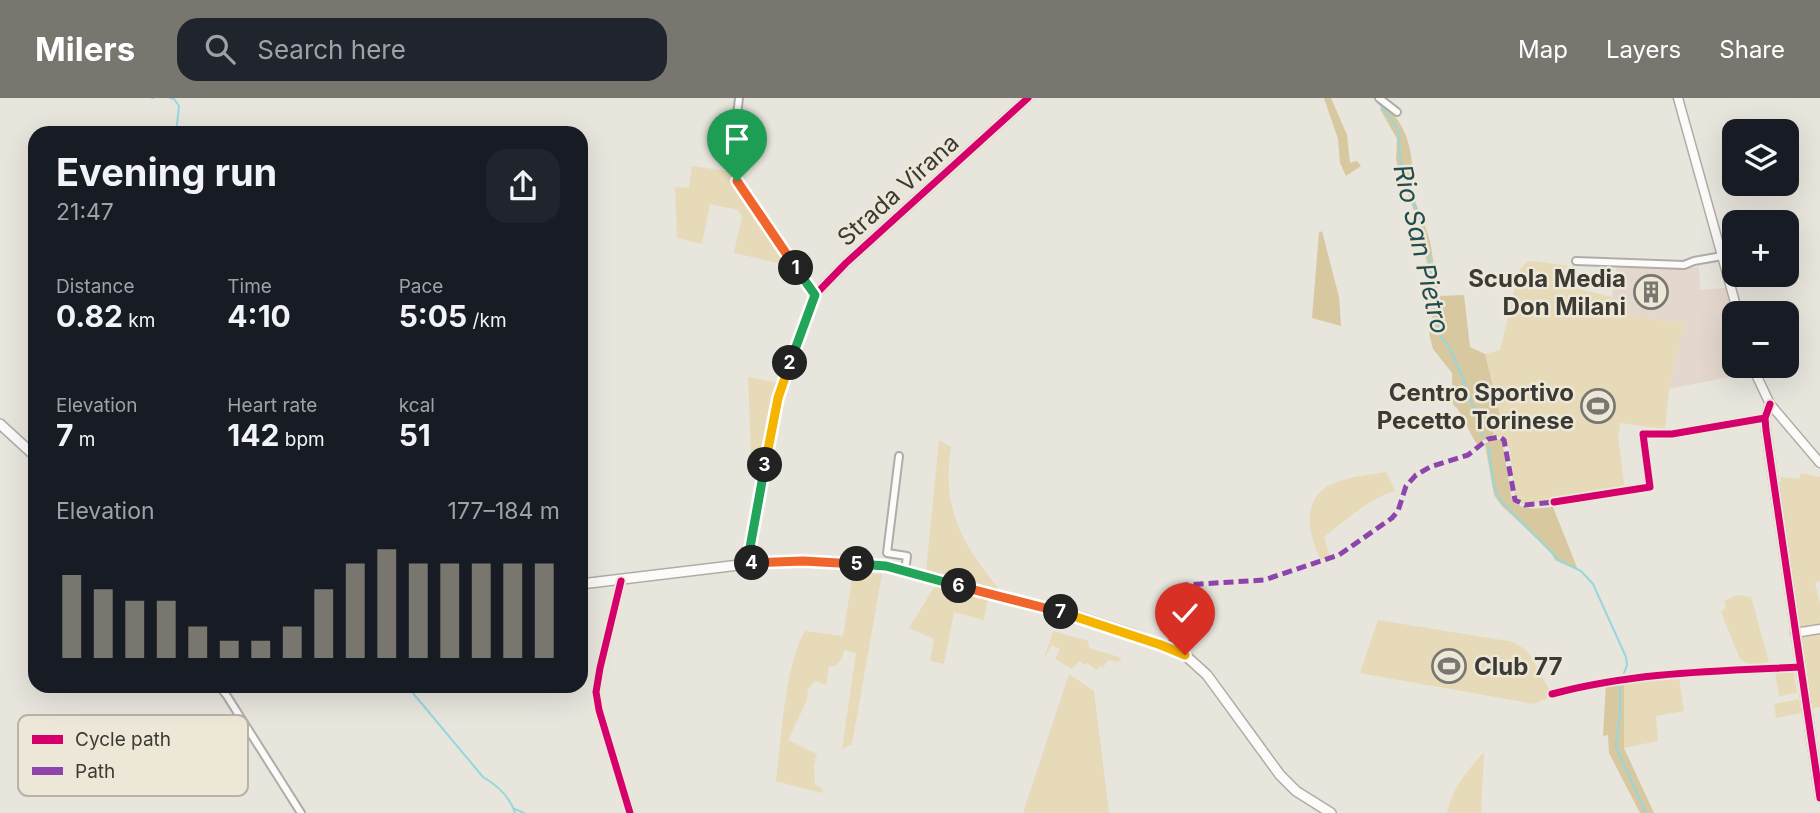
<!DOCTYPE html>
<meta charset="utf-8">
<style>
:root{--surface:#171b24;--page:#20242c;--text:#f1f3f6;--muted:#9ea1a6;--accent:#78766f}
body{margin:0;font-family:Inter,sans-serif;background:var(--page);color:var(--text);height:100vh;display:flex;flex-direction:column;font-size:26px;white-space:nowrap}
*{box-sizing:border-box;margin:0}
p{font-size:23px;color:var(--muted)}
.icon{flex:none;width:38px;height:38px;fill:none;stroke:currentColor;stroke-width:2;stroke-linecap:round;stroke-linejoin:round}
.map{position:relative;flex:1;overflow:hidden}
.drawer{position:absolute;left:28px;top:28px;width:560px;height:567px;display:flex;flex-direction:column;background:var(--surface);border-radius:21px;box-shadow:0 7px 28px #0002}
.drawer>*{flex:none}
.fabs{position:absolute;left:1722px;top:21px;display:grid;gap:14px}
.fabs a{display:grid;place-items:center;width:77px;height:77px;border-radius:14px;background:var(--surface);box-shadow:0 7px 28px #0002;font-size:35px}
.pin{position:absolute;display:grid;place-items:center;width:60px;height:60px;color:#fff;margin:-72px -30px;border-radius:50% 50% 50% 0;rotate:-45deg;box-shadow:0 0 7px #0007}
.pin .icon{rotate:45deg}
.km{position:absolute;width:35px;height:35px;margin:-18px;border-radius:50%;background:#222;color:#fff;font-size:19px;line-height:35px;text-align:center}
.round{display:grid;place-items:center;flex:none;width:74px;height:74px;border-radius:21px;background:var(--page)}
.overview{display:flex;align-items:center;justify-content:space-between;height:119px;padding:0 28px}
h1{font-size:38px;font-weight:700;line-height:52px}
.stats{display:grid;grid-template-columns:repeat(3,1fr);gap:10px;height:119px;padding:7px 28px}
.stats div{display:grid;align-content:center}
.stats b{font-size:30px;font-weight:700}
.stats small{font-size:19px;font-weight:400}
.stats p{font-size:19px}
.chart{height:196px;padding:14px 28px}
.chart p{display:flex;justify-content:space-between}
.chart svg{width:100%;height:126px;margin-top:7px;stroke:var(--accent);stroke-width:6}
header{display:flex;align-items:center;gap:42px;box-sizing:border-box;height:98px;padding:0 35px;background:var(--accent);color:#fff}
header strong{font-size:33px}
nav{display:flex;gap:38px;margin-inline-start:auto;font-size:24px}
.search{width:490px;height:63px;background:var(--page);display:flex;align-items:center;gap:18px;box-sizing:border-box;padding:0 24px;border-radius:21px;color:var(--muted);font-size:26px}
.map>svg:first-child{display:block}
.education{fill:#e4d7ce}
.green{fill:#e6dab9}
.forest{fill:#d7c89f}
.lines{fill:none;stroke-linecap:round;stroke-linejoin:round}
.stream{stroke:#96d7dd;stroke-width:2}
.minor-casing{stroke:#afada7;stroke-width:10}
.tertiary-casing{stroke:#afada7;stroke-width:11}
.secondary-casing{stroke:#afada7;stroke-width:12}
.minor{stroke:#fcfbfa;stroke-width:6}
.tertiary{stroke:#fcfbfa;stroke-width:8}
.secondary{stroke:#fcfbfa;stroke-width:9}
.quiet{stroke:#8e44ad;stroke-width:5;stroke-dasharray:10 5;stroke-linecap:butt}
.cycleway-casing{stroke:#ede7d8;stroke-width:11}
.cycleway{stroke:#d6006c;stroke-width:7}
.split-1-casing{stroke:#fff;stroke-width:14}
.split-2-casing{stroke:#fff;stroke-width:14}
.split-3-casing{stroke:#fff;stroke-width:14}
.split-4-casing{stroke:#fff;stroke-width:14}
.split-5-casing{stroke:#fff;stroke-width:14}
.split-6-casing{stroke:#fff;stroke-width:14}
.split-7-casing{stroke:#fff;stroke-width:14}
.split-8-casing{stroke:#fff;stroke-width:14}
.split-9-casing{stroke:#fff;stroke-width:14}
.split-1{stroke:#f0652b;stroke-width:9}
.split-2{stroke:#22a559;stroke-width:9}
.split-3{stroke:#f5b400;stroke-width:9}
.split-4{stroke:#22a559;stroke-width:9}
.split-5{stroke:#f0652b;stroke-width:9}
.split-6{stroke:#22a559;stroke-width:9}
.split-7{stroke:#f0652b;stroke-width:9}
.split-8{stroke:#f5b400;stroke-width:9}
.split-9{stroke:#f5b400;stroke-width:9}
.labels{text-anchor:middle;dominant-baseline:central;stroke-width:5;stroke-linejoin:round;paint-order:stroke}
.street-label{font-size:24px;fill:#3c3a34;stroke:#ede7d8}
.poi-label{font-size:24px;font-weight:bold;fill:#3c3a34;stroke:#ede7d8;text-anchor:end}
.water-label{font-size:26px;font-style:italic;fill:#224d52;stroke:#ede7d8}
.key{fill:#ede7d8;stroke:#b8b3a7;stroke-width:2}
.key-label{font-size:19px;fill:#3c3a34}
</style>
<header>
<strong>Milers</strong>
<div class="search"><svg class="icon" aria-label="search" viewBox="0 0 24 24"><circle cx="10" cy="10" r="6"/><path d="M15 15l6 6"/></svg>Search here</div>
<nav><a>Map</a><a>Layers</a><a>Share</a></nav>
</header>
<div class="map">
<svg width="1820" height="715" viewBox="0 0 1820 715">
<rect width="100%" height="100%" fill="#e8e5dd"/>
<!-- education -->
<path class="education" d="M1617,169l64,2 18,-2 1,23 25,-2 9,30v48h13l2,7 -80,16 16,-69 -14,2 -62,-10z"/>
<!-- green -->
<path class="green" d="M692,68l41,6c8,34 38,66 58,94l-57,-13 8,-36 -4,-7 -28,-6 -8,40 -25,-6 -2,-51 14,1z
M1533,163l36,5 -9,6 -1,12 53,13 -2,15 61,10 14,-2 -16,69 -4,40 -45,-6 -2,14 7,53 -100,15 -10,-5 -5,-49 -5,-13 -12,-3v-10l7,-10 -15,-61 15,-4 19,-79 7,-9z
M748,279l30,6 -16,73 -11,-2z
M939,342l12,7c-10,60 11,98 49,143l-74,-18z
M1386,374l9,19c-26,7 -50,30 -71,46l6,20 -9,3c-12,-22 -20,-59 7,-74 17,-9 39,-11 58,-14z
M1801,375l19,4v104l-5,2 5,21v21l-21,4 -20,-139 2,-13 18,2z
M853,475l29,1 -30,170 -10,5 14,-96 -12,-3 -2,8 -7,8h-6l-3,19 -11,-4 -7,8 -1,11 -19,40 29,14 -3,11 1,19 8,6 -2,3 -45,-12c5,-39 9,-118 29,-150l38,5z
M935,488l53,13 -4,21 -30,-8 -10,52 -14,-3 4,-22 -25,-11z
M1737,497l14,2 18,65 -18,3 -11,-6 -19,-47 5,-5 -2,-6z
M1378,522l136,22 14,10 25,44 -19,8 -174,-31z
M1053,533l35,10 1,7 33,10 -4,4 -10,-2 -5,8 -3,-2 -3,4 -10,-7 -2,2 -6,-4 -7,8 -17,-10 5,-10 -8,-4 -8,14z
M1820,534v75l-9,2 -10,-70 2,-3z
M1793,572l4,23 -18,3 -4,-24z
M1069,576l25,17 15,122h-86z
M1679,580l5,33 -28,5 2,25 -34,7v-65z
M1799,601l3,14 -26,5 -2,-14z
M1484,654l-3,61h-34c5,-25 21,-43 37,-61z"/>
<!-- forest -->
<path class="forest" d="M1324,0h7l16,37 3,28 7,-2 4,5 -15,10 -6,-13 -2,-24z
M1383,8c19,12 27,35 29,57 1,9 -2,17 0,27 4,18 14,34 18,52 4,18 4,36 9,54l25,-1 6,52 15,7 15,61 -7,10v10l-16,9c-10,-14 -12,-28 -24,-40l-1,-31 -19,-24 -4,-16 4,-2 -6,-67 -6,-33 -25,-71 1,-21 -17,-30z
M1322,133l17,66 2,29 -29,-8 7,-85z
M1494,340l8,3 10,59c11,12 26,8 41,7l25,63 -23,-10 -4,-8 -49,-46 -8,-11 -9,-51z
M1606,585h18v65l30,65h-14l-31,-60 -1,-18 -5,1z"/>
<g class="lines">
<!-- stream -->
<path class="stream" d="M152,0h1
M170,0l4,1 5,7 -3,27
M1378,4l20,27 3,39 5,9 22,71 10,85 11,14 16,36 18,54
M1488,349l6,39 5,13 61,62 21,10 12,13 33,73 1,8 -3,8
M1620,587v26l-4,36 30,66
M407,588l76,91c14,8 27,20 32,36
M515,711l9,4"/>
<!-- minor casing -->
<g class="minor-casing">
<path id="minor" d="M739,0l-6,54 4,29 78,114
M1379,0l18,14
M1576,163l108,4 10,-4 28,-5
M899,358l-12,97 20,3 -2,15
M1554,404l96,-15 -7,-53h29l93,-16
M621,483l-21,87 -4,24 3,18 31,103
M219,588l8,10 74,117
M1552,596c81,-22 164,-23 248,-27"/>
</g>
<!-- tertiary casing -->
<g class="tertiary-casing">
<path id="tertiary" d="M1678,0l60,215
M1752,268l18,38 50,59
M1770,306l-5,14 1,12 54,368
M747,466l31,-166 37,-103 31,-32 182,-165
M1795,535l25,-4"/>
</g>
<!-- secondary casing -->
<g class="secondary-casing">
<path id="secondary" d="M0,326l35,32
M581,486l191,-23 62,1 52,4 188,49 64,21 47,19 22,20 73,100 16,16 35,22"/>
</g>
<!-- minor -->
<use href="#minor" class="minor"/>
<!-- tertiary -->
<use href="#tertiary" class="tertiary"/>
<!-- secondary -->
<use href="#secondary" class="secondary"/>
<!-- quiet -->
<path class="quiet" d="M1170,550l8,-54 6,-9 80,-5 75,-25 53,-37 6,-7 8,-25 10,-11 14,-8 38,-12 20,-16 12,-2 4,3 11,60 10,5 29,-3"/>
<!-- cycleway casing -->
<g class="cycleway-casing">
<path id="cycleway" d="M1770,306l-5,14 1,12 54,368
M1554,404l96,-15 -7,-53h29l93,-16
M747,466l31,-166 37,-103 31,-32 182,-165
M621,483l-21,87 -4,24 3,18 31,103
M1552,596c81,-22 164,-23 248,-27"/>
</g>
<!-- cycleway -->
<use href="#cycleway" class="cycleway"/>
</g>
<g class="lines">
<!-- split-1 casing -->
<g class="split-1-casing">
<path id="split-1" d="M737,83l59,87"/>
</g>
<!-- split-2 casing -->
<g class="split-2-casing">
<path id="split-2" d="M790,265l25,-68 -19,-27"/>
</g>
<!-- split-3 casing -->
<g class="split-3-casing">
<path id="split-3" d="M765,367l13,-67 12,-35"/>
</g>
<!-- split-4 casing -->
<g class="split-4-casing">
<path id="split-4" d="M752,465l-5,1 18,-99"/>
</g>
<!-- split-5 casing -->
<g class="split-5-casing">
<path id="split-5" d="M752,465l51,-2 54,3"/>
</g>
<!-- split-6 casing -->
<g class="split-6-casing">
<path id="split-6" d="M857,466l29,2 73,20"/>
</g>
<!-- split-7 casing -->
<g class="split-7-casing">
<path id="split-7" d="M959,488l102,26"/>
</g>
<!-- split-8 casing -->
<g class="split-8-casing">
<path id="split-8" d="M1061,514l100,33"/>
</g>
<!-- split-9 casing -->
<g class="split-9-casing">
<path id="split-9" d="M1161,547l24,10"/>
</g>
<!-- split-1 -->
<use href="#split-1" class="split-1"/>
<!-- split-2 -->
<use href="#split-2" class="split-2"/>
<!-- split-3 -->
<use href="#split-3" class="split-3"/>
<!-- split-4 -->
<use href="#split-4" class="split-4"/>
<!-- split-5 -->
<use href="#split-5" class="split-5"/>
<!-- split-6 -->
<use href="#split-6" class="split-6"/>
<!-- split-7 -->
<use href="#split-7" class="split-7"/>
<!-- split-8 -->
<use href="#split-8" class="split-8"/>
<!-- split-9 -->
<use href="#split-9" class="split-9"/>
</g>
<!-- icons -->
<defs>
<g id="building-ring" transform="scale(1.75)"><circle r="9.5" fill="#ede7d8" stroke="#78766f" stroke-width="1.5"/><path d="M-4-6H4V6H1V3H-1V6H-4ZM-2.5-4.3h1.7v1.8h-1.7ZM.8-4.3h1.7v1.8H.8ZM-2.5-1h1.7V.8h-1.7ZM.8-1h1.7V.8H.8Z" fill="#78766f"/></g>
<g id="stadium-ring" transform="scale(1.75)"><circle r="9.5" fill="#ede7d8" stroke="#78766f" stroke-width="1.5"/><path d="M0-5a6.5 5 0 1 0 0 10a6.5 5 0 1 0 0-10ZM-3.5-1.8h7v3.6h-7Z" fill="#78766f"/></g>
</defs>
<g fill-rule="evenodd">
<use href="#building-ring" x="1651" y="194"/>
<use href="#stadium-ring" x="1598" y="308"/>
<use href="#stadium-ring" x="1449" y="568"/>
</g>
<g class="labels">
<!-- street labels -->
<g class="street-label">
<text transform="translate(898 92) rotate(-42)">Strada Virana</text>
</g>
<!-- poi labels -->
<g class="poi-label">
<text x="1626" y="180">Scuola Media<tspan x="1626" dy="28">Don Milani</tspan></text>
<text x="1574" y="294">Centro Sportivo<tspan x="1574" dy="28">Pecetto Torinese</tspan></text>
<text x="1474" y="568" text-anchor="start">Club 77</text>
</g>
<!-- water labels -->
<g class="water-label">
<text transform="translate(1422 151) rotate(77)">Rio San Pietro</text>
</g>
</g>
<!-- legend -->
<rect x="18" y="617" width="230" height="81" rx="10" class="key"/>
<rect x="32" y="637" width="31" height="9" fill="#d6006c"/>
<rect x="32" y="669" width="31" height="8" fill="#8e44ad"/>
<g class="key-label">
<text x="75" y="648">Cycle path</text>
<text x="75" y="680">Path</text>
</g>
</svg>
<div class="fabs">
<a><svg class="icon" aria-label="layers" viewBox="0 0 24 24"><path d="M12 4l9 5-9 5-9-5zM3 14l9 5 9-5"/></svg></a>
<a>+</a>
<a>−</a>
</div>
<div class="pin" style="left:737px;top:83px;background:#1e9e55"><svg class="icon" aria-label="arrive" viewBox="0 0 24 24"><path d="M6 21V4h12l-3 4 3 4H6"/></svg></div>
<div class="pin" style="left:1185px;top:557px;background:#d93025"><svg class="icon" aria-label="check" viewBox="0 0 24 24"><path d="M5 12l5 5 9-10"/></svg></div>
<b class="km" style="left:796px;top:170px">1</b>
<b class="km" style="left:790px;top:265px">2</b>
<b class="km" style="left:765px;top:367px">3</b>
<b class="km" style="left:752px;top:465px">4</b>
<b class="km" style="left:857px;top:466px">5</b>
<b class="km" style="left:959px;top:488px">6</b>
<b class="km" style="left:1061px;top:514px">7</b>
<section class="drawer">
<div class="overview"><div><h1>Evening run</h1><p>21:47</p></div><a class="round"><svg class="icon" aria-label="share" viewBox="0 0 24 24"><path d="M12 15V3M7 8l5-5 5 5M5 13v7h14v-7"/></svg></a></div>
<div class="stats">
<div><p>Distance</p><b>0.82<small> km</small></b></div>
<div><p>Time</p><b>4:10</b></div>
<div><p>Pace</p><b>5:05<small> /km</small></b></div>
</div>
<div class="stats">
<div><p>Elevation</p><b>7<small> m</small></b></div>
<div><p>Heart rate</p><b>142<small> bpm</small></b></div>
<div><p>kcal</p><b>51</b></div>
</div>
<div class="chart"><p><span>Elevation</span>177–184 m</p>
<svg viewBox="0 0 160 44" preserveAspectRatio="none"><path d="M5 44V15M15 44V20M25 44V24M35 44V24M45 44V33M55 44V38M65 44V38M75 44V33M85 44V20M95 44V11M105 44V6M115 44V11M125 44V11M135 44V11M145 44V11M155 44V11"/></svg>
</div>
</section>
</div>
